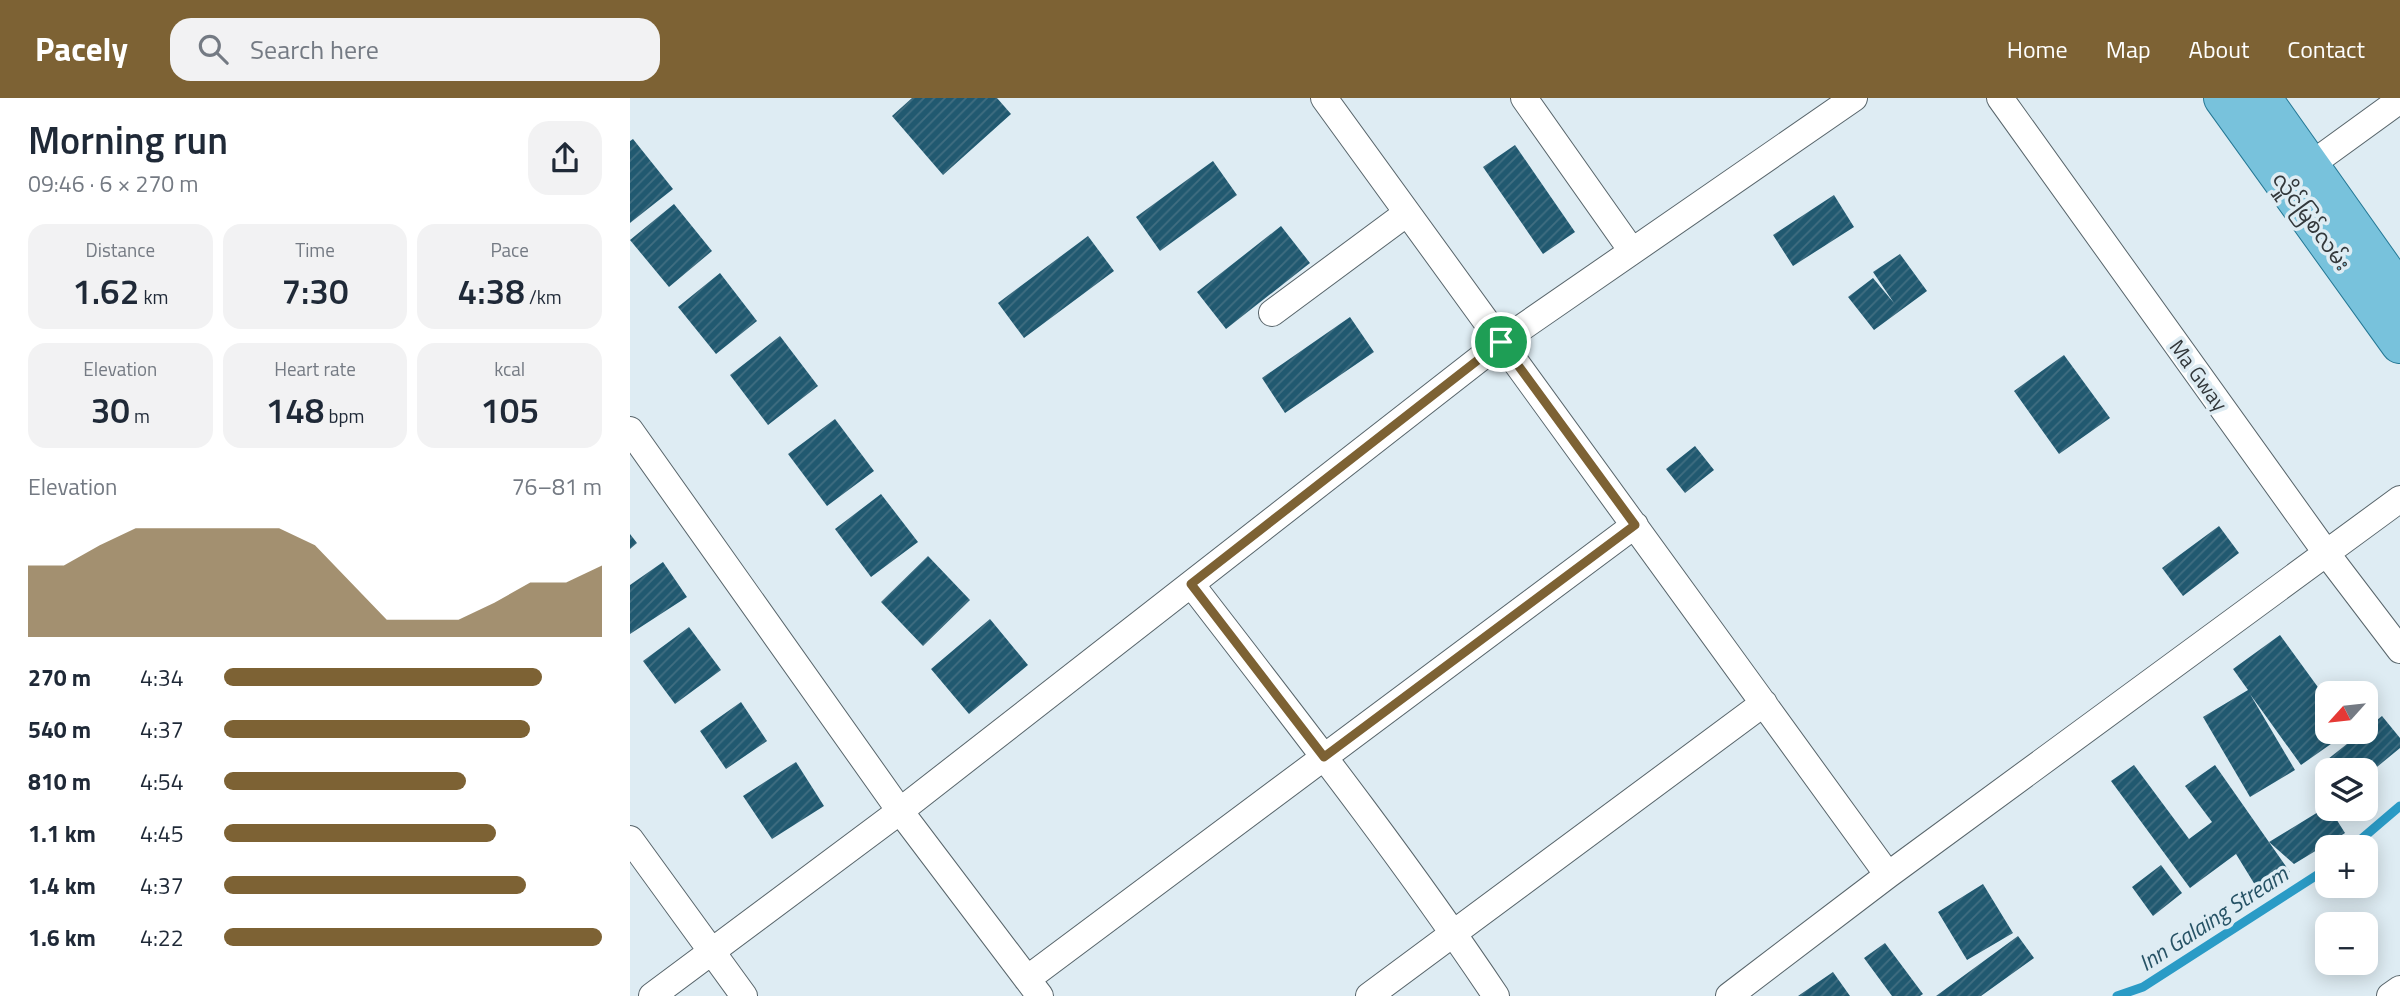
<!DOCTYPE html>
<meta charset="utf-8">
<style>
:root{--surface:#fff;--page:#f2f2f3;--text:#1f2937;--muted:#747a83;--accent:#7d6234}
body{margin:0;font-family:"Titillium Web","Noto Sans Myanmar",sans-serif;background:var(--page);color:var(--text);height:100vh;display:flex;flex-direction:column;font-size:26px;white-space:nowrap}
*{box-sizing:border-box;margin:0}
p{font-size:23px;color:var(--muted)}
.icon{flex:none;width:38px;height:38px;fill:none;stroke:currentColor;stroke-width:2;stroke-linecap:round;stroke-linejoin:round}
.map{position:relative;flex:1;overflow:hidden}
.side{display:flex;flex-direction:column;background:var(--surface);width:630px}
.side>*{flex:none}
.needle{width:46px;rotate:243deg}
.buttons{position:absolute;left:1685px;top:583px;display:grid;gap:14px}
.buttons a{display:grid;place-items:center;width:63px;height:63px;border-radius:14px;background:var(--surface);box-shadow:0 4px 18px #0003;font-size:35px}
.pin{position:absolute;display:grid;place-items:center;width:60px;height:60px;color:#fff;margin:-30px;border:4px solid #fff;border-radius:50%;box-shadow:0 2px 7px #0007}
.round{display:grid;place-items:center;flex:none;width:74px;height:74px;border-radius:21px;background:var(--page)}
.overview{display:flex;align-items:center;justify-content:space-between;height:119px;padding:0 28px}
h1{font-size:38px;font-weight:600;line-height:52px}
.figures{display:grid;grid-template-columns:repeat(3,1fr);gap:10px;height:119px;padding:7px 28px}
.figures div{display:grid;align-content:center;border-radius:18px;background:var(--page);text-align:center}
.figures b{font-size:35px;font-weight:600}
.figures small{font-size:19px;font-weight:400}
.figures p{font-size:19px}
.chart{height:196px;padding:14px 28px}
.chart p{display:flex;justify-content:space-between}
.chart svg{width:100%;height:126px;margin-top:7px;fill:var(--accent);opacity:.7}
ul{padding:0 28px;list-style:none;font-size:23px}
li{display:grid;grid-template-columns:112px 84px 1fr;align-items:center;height:52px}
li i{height:18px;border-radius:9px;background:var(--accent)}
header{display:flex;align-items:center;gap:42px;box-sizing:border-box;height:98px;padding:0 35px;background:var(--accent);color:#fff}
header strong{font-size:33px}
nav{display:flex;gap:38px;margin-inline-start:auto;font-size:24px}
.search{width:490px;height:63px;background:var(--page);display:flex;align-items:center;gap:18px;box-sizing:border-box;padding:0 24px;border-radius:21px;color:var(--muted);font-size:26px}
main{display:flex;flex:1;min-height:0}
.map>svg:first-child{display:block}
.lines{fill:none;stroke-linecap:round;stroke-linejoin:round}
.stream{stroke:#2a9bc6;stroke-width:9}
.building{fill:url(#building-hatch)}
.street-casing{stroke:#58656b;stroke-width:28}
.primary-casing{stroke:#257895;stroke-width:40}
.street{stroke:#fff;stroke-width:26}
.primary{stroke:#78c2dc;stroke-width:38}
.route-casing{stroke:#fff;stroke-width:14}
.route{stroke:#7d6234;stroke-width:9}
.labels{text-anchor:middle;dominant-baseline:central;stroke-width:7;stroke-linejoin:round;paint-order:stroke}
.street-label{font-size:21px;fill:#33383b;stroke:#deecf3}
.water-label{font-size:23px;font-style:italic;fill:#265265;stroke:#deecf3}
</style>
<header>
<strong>Pacely</strong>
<div class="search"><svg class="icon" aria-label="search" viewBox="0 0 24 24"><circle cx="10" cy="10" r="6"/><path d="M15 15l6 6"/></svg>Search here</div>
<nav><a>Home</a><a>Map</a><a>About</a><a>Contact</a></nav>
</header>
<main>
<section class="side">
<div class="overview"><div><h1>Morning run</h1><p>09:46 · 6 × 270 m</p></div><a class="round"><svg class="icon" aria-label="share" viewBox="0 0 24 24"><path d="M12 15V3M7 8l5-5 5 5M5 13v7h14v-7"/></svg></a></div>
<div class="figures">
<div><p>Distance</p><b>1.62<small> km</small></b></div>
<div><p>Time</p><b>7:30</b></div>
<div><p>Pace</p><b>4:38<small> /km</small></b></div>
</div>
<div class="figures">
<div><p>Elevation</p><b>30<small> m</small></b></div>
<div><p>Heart rate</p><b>148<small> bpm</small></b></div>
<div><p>kcal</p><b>105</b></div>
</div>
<div class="chart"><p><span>Elevation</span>76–81 m</p>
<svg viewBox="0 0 160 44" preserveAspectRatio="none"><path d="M0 44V19L10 19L20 12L30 6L40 6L50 6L60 6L70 6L80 12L90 25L100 38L110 38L120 38L130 32L140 25L150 25L160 19V44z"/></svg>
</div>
<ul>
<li><b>270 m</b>4:34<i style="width:84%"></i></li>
<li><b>540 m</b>4:37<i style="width:81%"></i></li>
<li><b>810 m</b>4:54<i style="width:64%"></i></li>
<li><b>1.1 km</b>4:45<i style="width:72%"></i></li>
<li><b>1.4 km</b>4:37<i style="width:80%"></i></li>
<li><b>1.6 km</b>4:22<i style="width:100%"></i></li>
</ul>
</section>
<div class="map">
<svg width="1770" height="898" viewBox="0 0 1770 898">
<defs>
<pattern id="building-hatch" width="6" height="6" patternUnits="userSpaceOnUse" patternTransform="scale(1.75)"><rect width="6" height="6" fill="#215970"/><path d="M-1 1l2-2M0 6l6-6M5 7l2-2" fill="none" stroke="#416e81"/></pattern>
</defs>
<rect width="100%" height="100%" fill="#deecf3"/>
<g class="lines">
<!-- stream -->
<path class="stream" d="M1722,749l48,-41
M1487,898l26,-9 185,-119"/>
</g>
<!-- building -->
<path class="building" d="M282,0h85l14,16 -68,61 -51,-59z
M3,41l40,50 -43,34v-82z
M885,47l60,87 -32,22 -60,-87z
M583,63l24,34 -77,56 -24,-34z
M1204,97l20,32 -61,39 -20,-31z
M44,106l38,47 -43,36 -39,-47z
M651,128l29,37 -84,66 -29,-37z
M458,138l26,35 -90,67 -26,-35z
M1270,156l27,37 -53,39 -26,-33 25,-19 21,25 -21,-31z
M90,175l37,48 -41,33 -38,-47z
M720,219l24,35 -89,61 -23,-35z
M150,238l38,50 -50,39 -38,-50z
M1434,257l46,63 -51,36 -45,-63z
M205,321l39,52 -47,35 -39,-52z
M1065,348l19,24 -29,23 -19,-24z
M251,396l37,48 -47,35 -36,-48z
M1589,428l20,27 -56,43 -21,-28z
M0,436l7,9 -7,6z
M298,458l42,44 -47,46 -42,-44z
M33,464l24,35 -57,37v-49z
M360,521l38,46 -59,49 -38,-45z
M59,529l32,43 -46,34 -32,-43z
M1650,537l48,66v31h20l-47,33 -51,-71 45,76 -45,27 -47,-80 45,-27 -15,-21z
M111,604l26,39 -41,28 -26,-38z
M1752,618l18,22v10l-34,28v-6h-38v9l-10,-12 44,-35h4v-3z
M166,664l28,44 -52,33 -29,-43z
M1504,667l55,74 23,-17 -27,-36 30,-21 75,107 -30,21 -24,-39 -46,34 -79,-107z
M1698,708l17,27 -51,31 -25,-22z
M1531,767l21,28 -29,23 -21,-29z
M1353,786l30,49 -46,27 -29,-48z
M1388,838l16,22 -53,38h-45z
M1255,845l38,51 -3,2h-28l-28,-38z
M1203,874l17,24h-52z"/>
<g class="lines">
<!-- street casing -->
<g class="street-casing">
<path id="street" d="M694,0l564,777
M894,0l108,153
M1370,0l327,456 73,96
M1668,76l102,-74
M642,215l135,-100
M0,332l270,381 140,185
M561,486c104,135 210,270 305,412
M0,741l114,157
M397,881l608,-454
M22,898l248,-185 601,-469 353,-244
M739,898l395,-293
M1099,898l159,-121 512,-376
M1760,898l10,-7"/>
</g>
<!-- primary casing -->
<g class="primary-casing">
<path id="primary" d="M1593,0l177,246
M1632,0l138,195"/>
</g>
<!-- street -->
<use href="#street" class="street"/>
<!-- primary -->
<use href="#primary" class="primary"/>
</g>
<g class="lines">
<!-- route casing -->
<g class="route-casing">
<path id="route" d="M871,244l134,183 -311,232 -133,-173z"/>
</g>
<!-- route -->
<use href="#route" class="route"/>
</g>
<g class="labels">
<!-- street labels -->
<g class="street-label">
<text transform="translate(1682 123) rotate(54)">လှိုင်မြစ်လမ်း</text>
<text transform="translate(1569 277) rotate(54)">Ma Gway</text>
</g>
<!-- water labels -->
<g class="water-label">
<text transform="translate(1583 820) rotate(-33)">Inn Galaing Stream</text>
</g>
</g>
</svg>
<div class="buttons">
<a><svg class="needle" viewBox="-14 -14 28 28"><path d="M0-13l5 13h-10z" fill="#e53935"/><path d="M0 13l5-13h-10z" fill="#747a83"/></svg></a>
<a><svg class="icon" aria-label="layers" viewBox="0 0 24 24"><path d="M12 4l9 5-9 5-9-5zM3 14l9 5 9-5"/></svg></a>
<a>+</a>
<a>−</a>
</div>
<div class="pin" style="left:871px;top:244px;background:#1e9e55"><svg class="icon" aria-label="arrive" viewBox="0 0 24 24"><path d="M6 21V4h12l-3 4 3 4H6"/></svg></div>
</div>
</main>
